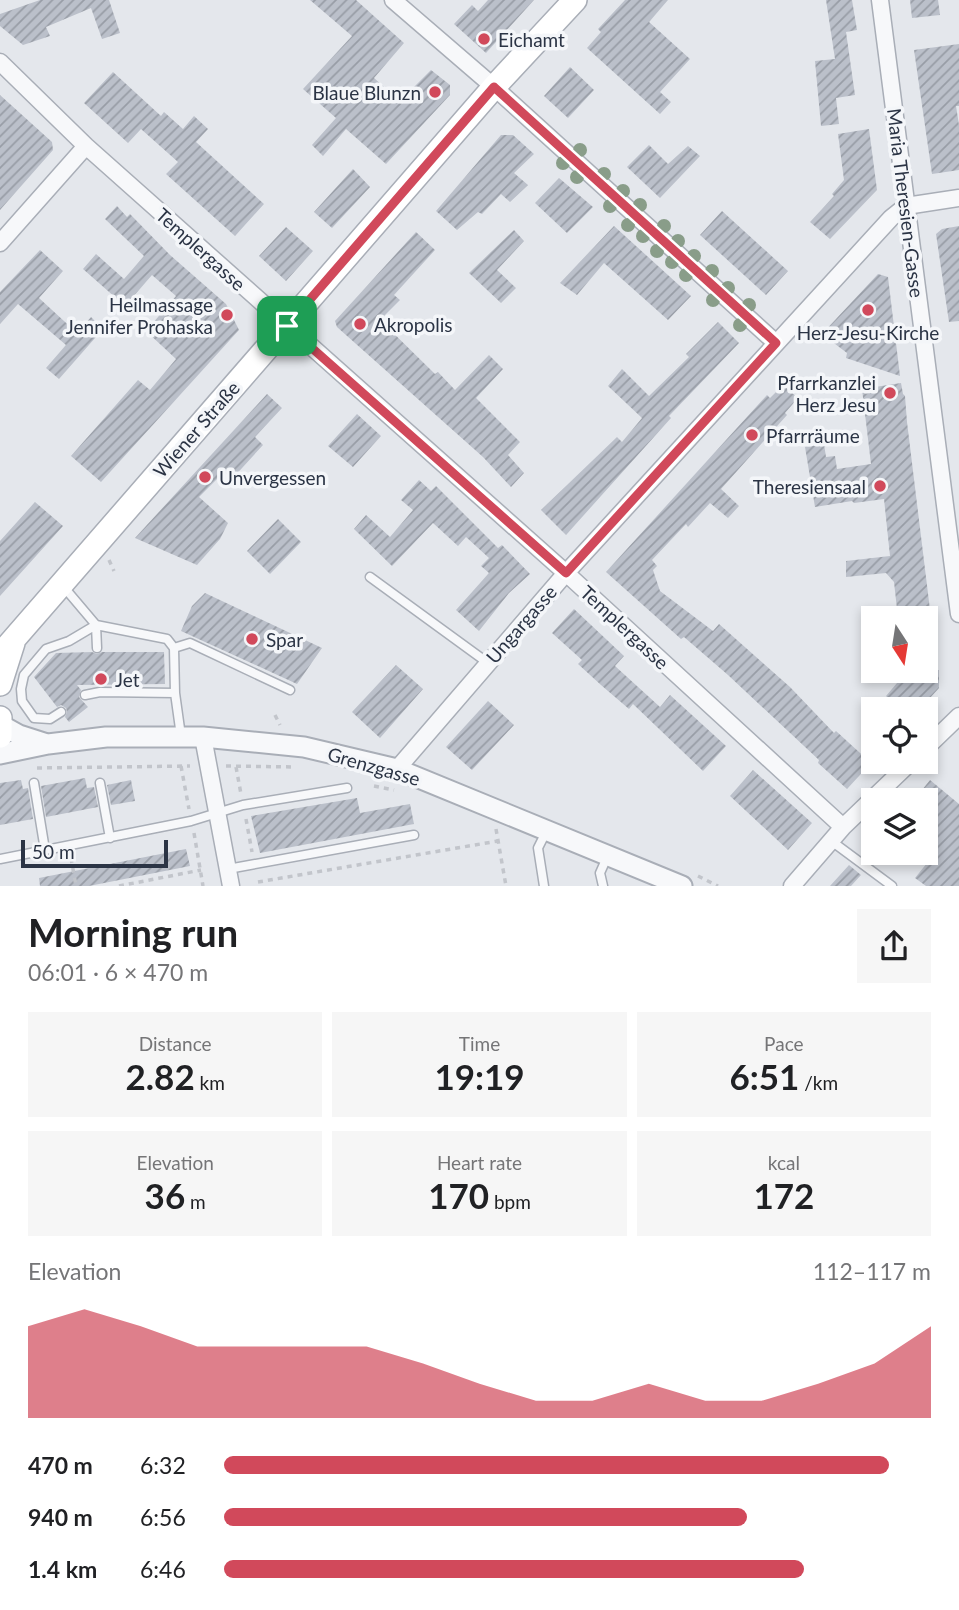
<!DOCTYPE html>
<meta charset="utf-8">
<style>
:root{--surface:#fff;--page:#f6f6f6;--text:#202124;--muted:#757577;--accent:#d1495b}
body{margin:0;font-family:Lato,sans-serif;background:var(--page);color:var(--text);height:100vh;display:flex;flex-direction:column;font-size:26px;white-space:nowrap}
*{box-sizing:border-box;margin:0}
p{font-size:23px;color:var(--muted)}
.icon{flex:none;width:38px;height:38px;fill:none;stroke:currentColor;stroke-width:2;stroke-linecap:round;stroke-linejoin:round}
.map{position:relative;height:886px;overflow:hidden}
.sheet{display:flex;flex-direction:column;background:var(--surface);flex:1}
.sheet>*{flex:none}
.needle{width:46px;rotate:168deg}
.fabs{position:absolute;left:861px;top:606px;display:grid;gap:14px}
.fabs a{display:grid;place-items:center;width:77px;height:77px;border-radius:0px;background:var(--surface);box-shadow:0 4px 10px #0003;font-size:35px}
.scale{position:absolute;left:21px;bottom:18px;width:147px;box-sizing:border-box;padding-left:7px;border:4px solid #2b3445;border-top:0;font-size:19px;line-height:24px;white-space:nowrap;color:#2b3445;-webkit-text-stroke:5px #f4f6f9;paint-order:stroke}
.pin{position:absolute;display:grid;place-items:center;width:60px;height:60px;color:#fff;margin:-30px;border-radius:14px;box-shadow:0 4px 10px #0006}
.round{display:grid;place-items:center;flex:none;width:74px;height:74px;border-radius:0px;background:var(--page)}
.headline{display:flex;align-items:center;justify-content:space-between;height:119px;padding:0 28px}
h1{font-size:38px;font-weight:700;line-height:52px}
.figures{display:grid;grid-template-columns:repeat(3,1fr);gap:10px;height:119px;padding:7px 28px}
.figures div{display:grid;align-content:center;border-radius:0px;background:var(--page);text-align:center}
.figures b{font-size:35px;font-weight:700}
.figures small{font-size:19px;font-weight:400}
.figures p{font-size:19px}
.chart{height:196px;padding:14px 28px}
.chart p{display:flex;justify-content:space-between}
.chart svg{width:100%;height:126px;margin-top:7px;fill:var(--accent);opacity:.7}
ul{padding:0 28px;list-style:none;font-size:23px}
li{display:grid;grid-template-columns:112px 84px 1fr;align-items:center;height:52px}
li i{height:18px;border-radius:9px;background:var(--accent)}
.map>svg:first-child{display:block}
.building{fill:url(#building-hatch)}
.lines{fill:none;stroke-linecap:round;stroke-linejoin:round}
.service-casing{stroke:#a9aeb7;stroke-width:11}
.minor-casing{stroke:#a9aeb7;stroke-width:19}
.tertiary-casing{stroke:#a9aeb7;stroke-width:23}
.secondary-casing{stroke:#a9aeb7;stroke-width:26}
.path{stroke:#c2c5cb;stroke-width:3.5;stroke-dasharray:5 5;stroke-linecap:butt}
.service{stroke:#f7f8fa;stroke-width:8}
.minor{stroke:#f7f8fa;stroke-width:16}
.tertiary{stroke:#f7f8fa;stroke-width:19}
.secondary{stroke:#fff;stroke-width:23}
.tree{fill:#899d89}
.route-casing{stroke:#fff;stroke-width:14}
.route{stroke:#d1495b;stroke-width:9}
.poi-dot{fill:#d1495b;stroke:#f4f6f9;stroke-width:2.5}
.labels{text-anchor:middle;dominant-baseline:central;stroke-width:7;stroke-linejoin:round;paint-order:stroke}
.poi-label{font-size:19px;fill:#2b3445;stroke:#f4f6f9;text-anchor:start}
.street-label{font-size:19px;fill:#2b3445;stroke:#f4f6f9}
</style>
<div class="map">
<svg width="959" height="886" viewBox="0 0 959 886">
<defs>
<pattern id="building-hatch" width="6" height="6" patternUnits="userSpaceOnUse" patternTransform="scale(1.75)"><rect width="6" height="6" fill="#bbc0ca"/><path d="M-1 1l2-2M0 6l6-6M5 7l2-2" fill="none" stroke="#989da6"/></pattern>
</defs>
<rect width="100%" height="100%" fill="#e4e7ec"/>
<!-- building -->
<path class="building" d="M40,0h69l11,33 -18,6 -11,-31 -45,19 4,9 -27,9 -23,-19v-12z
M310,0h46l48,43 -30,35 26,23 31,-31 19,15v10l-64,69 -40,-35 -23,27 -11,-11 24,-27 -33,-29 49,-53z
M488,0h46l-48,53 -32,-29 18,-19 6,6z
M625,0h43l-19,22 41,37 -30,33 11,10 -11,12 -73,-66 14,-16 -3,-3z
M826,0h26l5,30 -11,2 9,63 -19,3 3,26 -18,2 -6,-65 20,-2z
M910,0h28l2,15 -28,3z
M959,44v62h-3l3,19v45l-27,4 -18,-124z
M570,67l24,23 -26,28 -24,-22z
M113,72l48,44 3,-4 19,17 11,-13 14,13 -12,13 68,62 -29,32 -69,-62 12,-12 -37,-33 -13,14 -44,-40z
M0,95l52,47 1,8 -53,60z
M869,129l8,61 -47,49 -20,-17 24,-26 -2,-2 12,-14 -6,-46z
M501,135h12l21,19 -20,19 14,12 -18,17 -9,-8 -19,20 -4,-2 -21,18 -21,-19z
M649,145l19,19 20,-18 12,10 -40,42 -33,-31z
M353,169l17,18 -38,41 -18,-16z
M559,178l34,29 -26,26 -32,-30z
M117,206l10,11 3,-3 40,41 56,49 13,26 -138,152 -30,-26 67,-76 12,10 26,-31 -30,-28 30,-35 -24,-21 -27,31 -42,-37 13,-15 28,25 20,-23 -39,-37z
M722,211l66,60 -22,24 -66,-60z
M614,226l77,70 -23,24 -64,-57 -27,32 -17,-12z
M959,226v95l-10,1 -13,-88 6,-5z
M286,227l27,24 -27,30 -27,-25z
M514,230l10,11 -27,29 19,18 -15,15 -32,-30z
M416,232l19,18 -41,45 6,5 -20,20 55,54 3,-2 17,18 34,-35 14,14 -27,29 44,44 -12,13 16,18 -13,14 -28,-30 -146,-130 -2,-6z
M40,250l23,21 -24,27 38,35 14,-16 12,12 -44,50 -13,-11 20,-23 -48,-41 -18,20v-32z
M878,274l10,3 12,99 -54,-18 1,-5 -25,-19z
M718,322l21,21 -70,73 2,2 -105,117 -25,-25 76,-73 5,5 20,-24 -34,-32 14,-17 27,27 40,-39 -3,-3z
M901,383l2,11 2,2 2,26 24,196h-33l-4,-36 -8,-9 -40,4v-16l44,-5 -6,-57 -30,4 -2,-2 -37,6 -10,-60 19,-3 2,13 9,-1 2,13 34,-5 -9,-75z
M783,385l15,13 -13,15 2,2 -66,74 18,17 -11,12 -18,-15 -22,24 -2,-3 -34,36 5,6 -4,4 7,21 53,40 6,-7 71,63 44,46 2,-2 35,32 -24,26 -29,-26 1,-3 -91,-85 -44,-38 -3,2 -75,-67 161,-177 3,3z
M267,394l15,14 -27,29 8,8 -31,34 -8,-7 -25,25 29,26 -8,16 -23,26 -62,-27z
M357,414l24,22 -28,31 -25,-21z
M419,480l12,11 5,-5 62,62 4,-3 28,29 -21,19 -30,38 -23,-21 33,-37 -8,-7 8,-8 -23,-21 -8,9 -25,-23 -41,43 -38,-37 12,-14 24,22 23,-27 -12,-10z
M35,502l28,24 -63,70v-55z
M278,519l23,23 -31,32 -23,-23z
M205,593l117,55 -25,36 -116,-53 11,-25z
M574,609l50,47 -9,10 45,41 10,-12 56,51 -23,25 -70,-67 -4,5 -28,-24 -23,-21 4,-4 -30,-27z
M92,652l5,2 5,-2h62l1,32 -88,1 4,5 -2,7 9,10 -19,15 -4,-5 2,-5 -1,-4 -5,-3 -4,2 -23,-30 22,-24z
M396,665l27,24 -43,49 -28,-26z
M908,670h31v18l-19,21h-20l-14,-13z
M488,701l26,24 -42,45 -26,-23z
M753,770l59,53 -24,27 -58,-54z
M85,778l2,10 7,-1 4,20 -52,10 -5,-31z
M21,780l2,9 5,-1 5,31 -33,6v-42z
M131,780l4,21 -24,4 -4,-20z
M930,780l29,24v82h-33l-11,-8 16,-20 -5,-4v-54h-12z
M357,798l3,15 50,-9 4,20 -154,29 -9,-37z
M186,849l4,17 -101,20h-49l-1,-8z
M849,865l12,10 -10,11h-21z"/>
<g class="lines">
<!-- service casing -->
<g class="service-casing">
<path id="service" d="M370,577l118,86
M63,586l33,39 71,14 7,9 1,45 6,43
M174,648l16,-5 100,47
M85,695l15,-3 75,1
M61,712l-11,7 -16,-1 -12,-17 -1,-12 3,-14 22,-26 23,-8 27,-16 1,23
M34,783l11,67
M100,783l10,55
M830,840l62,46
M0,859l191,-38 52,-16 104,-17
M228,869l186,-34
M544,886l-6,-38 9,-18
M603,886l-3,-13 8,-18"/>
</g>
<!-- minor casing -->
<g class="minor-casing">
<path id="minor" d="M393,0l101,87 282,256
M880,0l79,614
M0,62l86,84 480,427 277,254
M0,243l86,-97
M203,737l28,149
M926,748l33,-32
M397,769l169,-196 325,-355 15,-12 53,-8
M792,886l51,-59 69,-66"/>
</g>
<!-- tertiary casing -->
<g class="tertiary-casing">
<path id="tertiary" d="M1,725l18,10 28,9
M0,754l48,-10 58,-7h97l101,10 93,22 285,117"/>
</g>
<!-- secondary casing -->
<g class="secondary-casing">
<path id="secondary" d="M0,655l494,-568 81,-87
M0,684l13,-41
M0,718v18"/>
</g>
<!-- path -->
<path class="path" d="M109,560l5,11
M275,715l5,10
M181,766l8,43
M226,766l69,1
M236,767l5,27
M37,768l153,-2
M374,786l20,4
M246,819l6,33
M496,829l10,57
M194,833l9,53
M71,858l5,28
M698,876l20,10
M258,882l240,-41
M119,886l82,-16"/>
<!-- service -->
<use href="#service" class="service"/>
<!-- minor -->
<use href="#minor" class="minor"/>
<!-- tertiary -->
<use href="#tertiary" class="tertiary"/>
<!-- secondary -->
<use href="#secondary" class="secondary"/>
</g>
<!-- trees -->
<g class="tree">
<circle cx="580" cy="150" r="7"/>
<circle cx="563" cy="163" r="7"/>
<circle cx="604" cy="174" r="7"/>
<circle cx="577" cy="177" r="7"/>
<circle cx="623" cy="191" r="7"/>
<circle cx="640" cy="205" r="7"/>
<circle cx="610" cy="206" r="7"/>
<circle cx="628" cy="225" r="7"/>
<circle cx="664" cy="226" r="7"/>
<circle cx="643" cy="236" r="7"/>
<circle cx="678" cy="241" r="7"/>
<circle cx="657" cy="251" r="7"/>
<circle cx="694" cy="256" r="7"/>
<circle cx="672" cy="262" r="7"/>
<circle cx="712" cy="271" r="7"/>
<circle cx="686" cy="275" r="7"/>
<circle cx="728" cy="288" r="7"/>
<circle cx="713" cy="300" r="7"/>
<circle cx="749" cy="305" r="7"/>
<circle cx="740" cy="325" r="7"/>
</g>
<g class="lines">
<!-- route casing -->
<g class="route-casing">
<path id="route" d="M494,87l282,256 -210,230 -279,-247z"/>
</g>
<!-- route -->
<use href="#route" class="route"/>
</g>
<!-- markers -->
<g class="poi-dot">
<circle cx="484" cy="39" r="7"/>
<circle cx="435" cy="92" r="7"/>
<circle cx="868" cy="310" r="7"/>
<circle cx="227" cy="315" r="7"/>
<circle cx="360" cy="324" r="7"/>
<circle cx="890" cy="393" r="7"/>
<circle cx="752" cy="435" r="7"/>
<circle cx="205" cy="477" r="7"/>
<circle cx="880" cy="486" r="7"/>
<circle cx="252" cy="639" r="7"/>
<circle cx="101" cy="679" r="7"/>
</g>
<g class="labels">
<!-- poi labels -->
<g class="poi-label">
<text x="498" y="39">Eichamt</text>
<text x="421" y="92" text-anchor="end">Blaue Blunzn</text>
<text x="213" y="304" text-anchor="end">Heilmassage<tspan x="213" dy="22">Jennifer Prohaska</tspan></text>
<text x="374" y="324">Akropolis</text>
<text x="868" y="332" text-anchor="middle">Herz-Jesu-Kirche</text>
<text x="876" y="382" text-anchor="end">Pfarrkanzlei<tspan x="876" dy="22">Herz Jesu</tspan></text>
<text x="766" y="435">Pfarrräume</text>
<text x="219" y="477">Unvergessen</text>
<text x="866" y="486" text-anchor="end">Theresiensaal</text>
<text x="266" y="639">Spar</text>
<text x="115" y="679">Jet</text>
</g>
<!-- street labels -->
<g class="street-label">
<text transform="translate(906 203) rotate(83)">Maria Theresien-Gasse</text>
<text transform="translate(201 249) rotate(42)">Templergasse</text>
<text transform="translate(196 429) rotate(-49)">Wiener Straße</text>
<text transform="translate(521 624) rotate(-49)">Ungargasse</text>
<text transform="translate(625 627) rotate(43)">Templergasse</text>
<text transform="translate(374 766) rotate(16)">Grenzgasse</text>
</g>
</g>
</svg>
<div class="fabs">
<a><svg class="needle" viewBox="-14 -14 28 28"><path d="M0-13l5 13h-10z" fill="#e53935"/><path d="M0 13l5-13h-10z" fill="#757577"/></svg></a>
<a><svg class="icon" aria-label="locate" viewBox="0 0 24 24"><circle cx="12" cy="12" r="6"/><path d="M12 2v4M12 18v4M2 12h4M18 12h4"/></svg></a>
<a><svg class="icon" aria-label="layers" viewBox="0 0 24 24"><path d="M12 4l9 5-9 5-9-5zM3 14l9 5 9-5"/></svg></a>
</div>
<div class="scale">50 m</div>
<div class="pin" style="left:287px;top:326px;background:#1e9e55"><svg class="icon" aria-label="arrive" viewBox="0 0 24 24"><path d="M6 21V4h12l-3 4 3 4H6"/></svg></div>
</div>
<section class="sheet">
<div class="headline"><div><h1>Morning run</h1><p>06:01 · 6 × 470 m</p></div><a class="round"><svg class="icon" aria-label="share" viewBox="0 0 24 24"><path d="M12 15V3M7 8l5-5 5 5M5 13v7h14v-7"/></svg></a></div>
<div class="figures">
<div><p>Distance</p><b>2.82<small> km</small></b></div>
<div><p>Time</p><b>19:19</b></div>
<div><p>Pace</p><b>6:51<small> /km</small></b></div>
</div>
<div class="figures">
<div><p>Elevation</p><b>36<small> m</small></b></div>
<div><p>Heart rate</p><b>170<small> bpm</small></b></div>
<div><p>kcal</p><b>172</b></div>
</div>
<div class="chart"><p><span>Elevation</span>112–117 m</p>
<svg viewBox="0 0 160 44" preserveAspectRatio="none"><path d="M0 44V12L10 6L20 12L30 19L40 19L50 19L60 19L70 25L80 32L90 38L100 38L110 32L120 38L130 38L140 32L150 25L160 12V44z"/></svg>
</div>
<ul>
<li><b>470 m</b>6:32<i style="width:94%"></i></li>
<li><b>940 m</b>6:56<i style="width:74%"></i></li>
<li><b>1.4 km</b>6:46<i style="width:82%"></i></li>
</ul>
</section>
